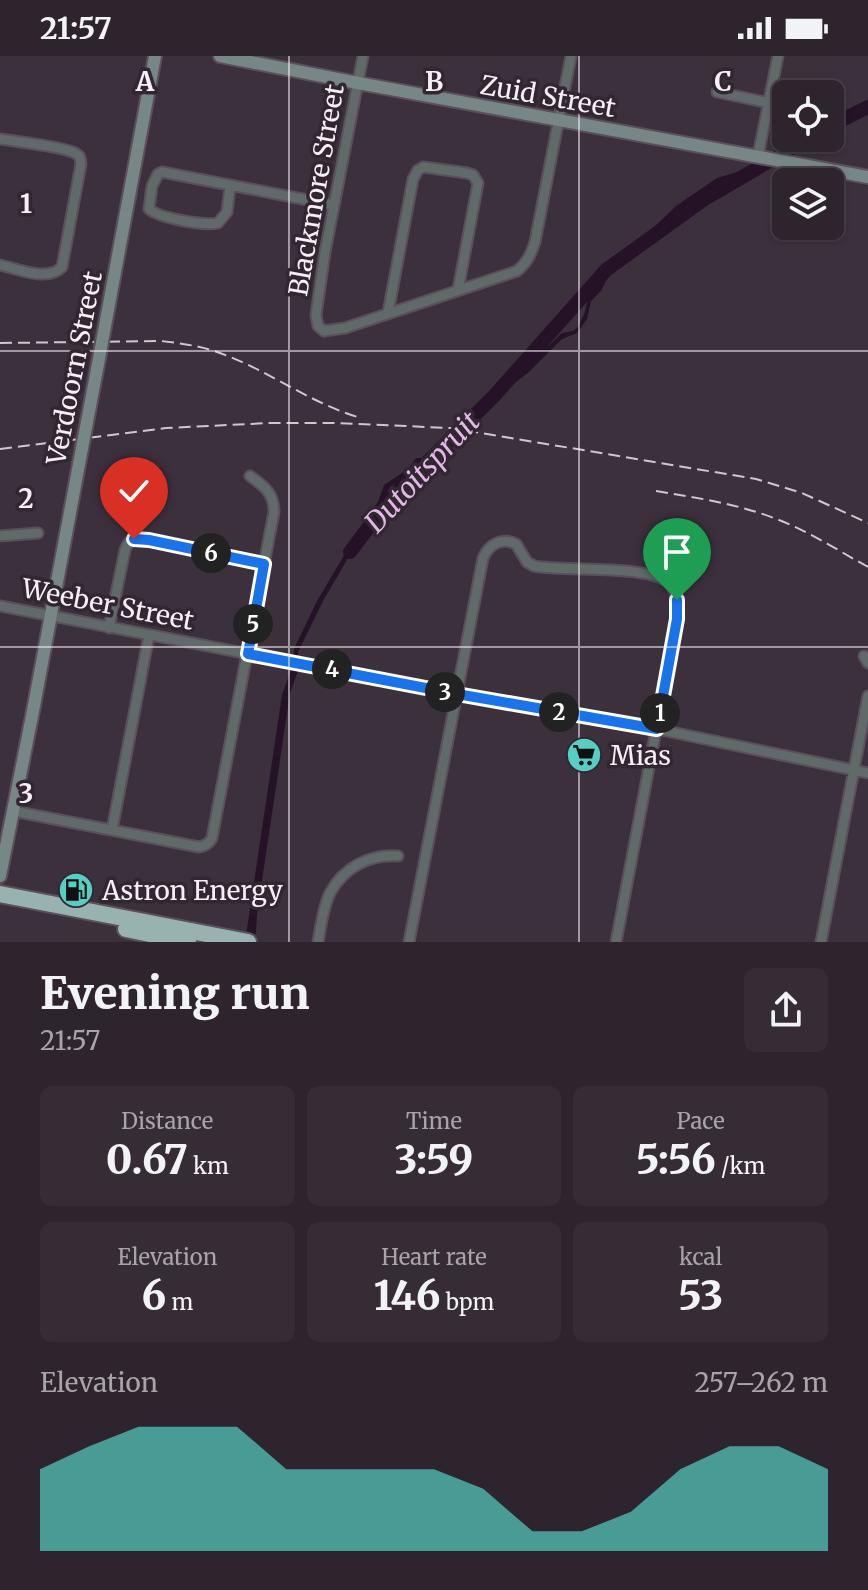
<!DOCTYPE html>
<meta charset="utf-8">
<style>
:root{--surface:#2d242e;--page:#352c36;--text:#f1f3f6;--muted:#a7a4aa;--line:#48414a;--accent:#56cec3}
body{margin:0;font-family:Merriweather,serif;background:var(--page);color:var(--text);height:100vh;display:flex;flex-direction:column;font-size:30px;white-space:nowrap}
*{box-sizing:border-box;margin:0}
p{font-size:26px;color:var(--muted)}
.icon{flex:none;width:44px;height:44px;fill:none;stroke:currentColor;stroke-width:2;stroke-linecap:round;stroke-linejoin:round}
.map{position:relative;height:886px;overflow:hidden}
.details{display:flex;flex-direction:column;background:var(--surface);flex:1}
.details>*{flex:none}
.controls{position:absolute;left:772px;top:24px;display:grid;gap:16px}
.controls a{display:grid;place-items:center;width:72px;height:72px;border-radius:12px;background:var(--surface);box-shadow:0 2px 6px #0004,0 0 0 2px var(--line);font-size:40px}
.pin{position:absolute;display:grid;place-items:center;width:68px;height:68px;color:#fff;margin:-82px -34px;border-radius:50% 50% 50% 0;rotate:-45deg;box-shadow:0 0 8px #0007}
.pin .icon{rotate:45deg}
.km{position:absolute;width:40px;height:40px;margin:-20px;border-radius:50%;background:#222;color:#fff;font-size:22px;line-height:40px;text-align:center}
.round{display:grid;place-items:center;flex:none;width:84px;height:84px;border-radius:12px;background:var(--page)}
.head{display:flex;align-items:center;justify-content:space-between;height:136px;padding:0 40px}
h1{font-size:44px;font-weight:800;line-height:60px}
.figures{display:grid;grid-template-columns:repeat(3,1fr);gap:12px;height:136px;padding:8px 40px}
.figures div{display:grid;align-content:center;border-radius:12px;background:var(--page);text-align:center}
.figures b{font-size:40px;font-weight:800}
.figures small{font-size:22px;font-weight:400}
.figures p{font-size:22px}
.chart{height:224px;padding:16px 40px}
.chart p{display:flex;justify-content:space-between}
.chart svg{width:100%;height:144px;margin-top:8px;fill:var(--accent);opacity:.7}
.status{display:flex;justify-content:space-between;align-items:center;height:56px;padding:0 40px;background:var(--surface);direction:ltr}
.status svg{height:22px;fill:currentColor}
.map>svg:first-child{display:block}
.water{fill:#251227}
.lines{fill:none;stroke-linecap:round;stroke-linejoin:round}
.river{stroke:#251227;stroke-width:14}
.street-casing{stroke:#5a4f5b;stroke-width:13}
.secondary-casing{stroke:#5a4f5b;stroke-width:16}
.highway-casing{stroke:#5a4f5b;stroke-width:20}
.street{stroke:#5f6a69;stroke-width:9}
.secondary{stroke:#768785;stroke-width:12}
.highway{stroke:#98b3af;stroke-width:16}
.rail{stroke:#cfc6d0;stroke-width:2;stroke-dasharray:12 6;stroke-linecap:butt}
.secondary-bridge-casing{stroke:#5a4f5b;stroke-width:16;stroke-linecap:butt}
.secondary-bridge{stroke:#768785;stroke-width:12}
.route-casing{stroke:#fff;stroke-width:16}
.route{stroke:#1a73e8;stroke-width:10}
.grid{fill:none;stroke:#f7eff8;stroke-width:2;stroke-opacity:0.55}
.labels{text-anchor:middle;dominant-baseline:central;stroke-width:7;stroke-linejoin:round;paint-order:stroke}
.street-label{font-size:26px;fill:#f7eff8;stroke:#322633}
.poi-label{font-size:26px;fill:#f7eff8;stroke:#322633;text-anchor:start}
.water-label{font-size:28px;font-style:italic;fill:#e2b8e6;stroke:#322633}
.grid-label{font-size:26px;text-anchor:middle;font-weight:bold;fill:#f7eff8;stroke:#322633;stroke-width:7;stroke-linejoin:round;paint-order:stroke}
</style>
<div class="status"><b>21:57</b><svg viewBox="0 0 49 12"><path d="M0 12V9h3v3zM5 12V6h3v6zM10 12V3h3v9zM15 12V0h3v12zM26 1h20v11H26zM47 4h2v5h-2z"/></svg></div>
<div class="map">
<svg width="868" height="886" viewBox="0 0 868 886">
<rect width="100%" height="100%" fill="#3c303d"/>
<!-- water -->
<path class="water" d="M761,105l7,4 -5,7 -11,7 -27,3 -22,13 -86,64 -16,32 -10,10 -4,18 -10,14 -15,6 -33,33 -17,13 -12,14 -7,-6 11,-11 23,-16 35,-33 11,-2 5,-4 7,-15 3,-15 11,-10 3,-8 2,-11 9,-11 32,-21 31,-30 41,-28 37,-11z
M416,402h8l-18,19 -16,10 -66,112 -25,51 -2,7 2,11 -9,25 -33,221 -1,18 -3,10h-8l37,-247 10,-28 2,-18 23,-48 51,-86 10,-13 6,-17 24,-16z"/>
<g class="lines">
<!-- river -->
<path class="river" d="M830,70l38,-19
M350,496l40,-53 104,-103 112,-126 97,-70 106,-62"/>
<!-- street casing -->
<g class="street-casing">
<path id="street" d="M363,0l-38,196 -9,63 2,11 6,5 21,-3 172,-57c10,-8 14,-17 18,-29l36,-186
M717,36l52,11
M0,83c17,3 62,7 75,14 6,4 5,4 6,11l-19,103c-14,15 -44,2 -62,-2
M758,100l20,-100
M230,130l-3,26 -9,11c-14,3 -59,-5 -69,-14l3,-23 6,-12 4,-2 172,33
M388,257l25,-134 5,-9 5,-3 44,6 6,2 5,8 -20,107
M0,480l38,-3
M0,550l457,88 200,35 211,44
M109,572l16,-78c4,-13 12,-12 24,-10l115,24
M864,600l4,7
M13,755l186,36c6,-1 10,-3 13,-9l62,-326c0,-19 -10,-26 -24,-36
M112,774l37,-195
M318,886c3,-16 5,-35 12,-49 14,-26 40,-39 68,-37
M409,886l74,-384c6,-14 19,-21 33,-14l11,18 7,4c31,6 113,-2 135,17 9,9 9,24 8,36l-61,323
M821,886l47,-246"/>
</g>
<!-- secondary casing -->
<g class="secondary-casing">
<path id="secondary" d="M220,0l138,27 510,94
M105,270l50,-270
M87,366l11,-58
M0,820l33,-165 49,-263"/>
</g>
<!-- highway casing -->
<g class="highway-casing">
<path id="highway" d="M0,838l248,48
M126,873l62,13"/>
</g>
<!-- street -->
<use href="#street" class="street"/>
<!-- secondary -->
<use href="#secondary" class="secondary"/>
<!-- highway -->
<use href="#highway" class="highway"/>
<!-- rail -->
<path class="rail" d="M0,287l161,-2c17,2 33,4 50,9 52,16 97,53 150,68
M0,393l166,-21 103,-5h64l118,5 305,51 46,14 66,30
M656,435c42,7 83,13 123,29 31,12 60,31 89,47"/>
<!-- secondary-bridge casing -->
<g class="secondary-bridge-casing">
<path id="secondary-bridge" d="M98,308l7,-38
M82,392l5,-26"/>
</g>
<!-- secondary-bridge -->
<use href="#secondary-bridge" class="secondary-bridge"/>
</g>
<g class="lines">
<!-- route casing -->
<g class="route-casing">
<path id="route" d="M134,483l15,1 115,24 -16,90 209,40 200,35 20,-110v-19"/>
</g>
<!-- route -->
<use href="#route" class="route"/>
</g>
<!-- grid -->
<path class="grid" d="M289,0v886M579,0v886M0,295h868M0,591h868"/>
<!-- icons -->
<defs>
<g id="supermarket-disc" transform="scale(1.8)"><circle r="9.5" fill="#56cec3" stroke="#322633"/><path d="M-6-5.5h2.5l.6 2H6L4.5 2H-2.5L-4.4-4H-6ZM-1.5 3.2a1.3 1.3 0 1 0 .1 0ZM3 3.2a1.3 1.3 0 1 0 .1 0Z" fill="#111"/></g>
<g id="fuel-disc" transform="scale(1.8)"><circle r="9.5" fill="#56cec3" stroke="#322633"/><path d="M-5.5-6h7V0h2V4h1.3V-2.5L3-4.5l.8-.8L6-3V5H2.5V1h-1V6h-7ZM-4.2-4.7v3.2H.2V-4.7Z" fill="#111"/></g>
</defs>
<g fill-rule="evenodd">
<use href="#supermarket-disc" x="584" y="699"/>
<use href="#fuel-disc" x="76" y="834"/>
</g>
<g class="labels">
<!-- street labels -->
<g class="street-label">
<text transform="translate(548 40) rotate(10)">Zuid Street</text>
<text transform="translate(316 134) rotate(-80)">Blackmore Street</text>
<text transform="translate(74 312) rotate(-79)">Verdoorn Street</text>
<text transform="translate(108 548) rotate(11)">Weeber Street</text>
</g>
<!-- poi labels -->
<g class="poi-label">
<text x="610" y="699">Mias</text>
<text x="102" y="834">Astron Energy</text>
</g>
<!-- water labels -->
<g class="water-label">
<text transform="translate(422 416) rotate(-47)">Dutoitspruit</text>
</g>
</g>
<g class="grid-label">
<text x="145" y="35">A</text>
<text x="434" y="35">B</text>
<text x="723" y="35">C</text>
<text x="26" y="157">1</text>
<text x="26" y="452">2</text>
<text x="26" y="747">3</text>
</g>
</svg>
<div class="controls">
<a><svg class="icon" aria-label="locate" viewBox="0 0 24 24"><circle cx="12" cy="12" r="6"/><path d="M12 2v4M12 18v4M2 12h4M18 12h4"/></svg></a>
<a><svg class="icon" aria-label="layers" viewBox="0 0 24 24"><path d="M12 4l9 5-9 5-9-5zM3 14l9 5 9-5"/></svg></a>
</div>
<div class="pin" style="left:677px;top:544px;background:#1e9e55"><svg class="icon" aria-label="arrive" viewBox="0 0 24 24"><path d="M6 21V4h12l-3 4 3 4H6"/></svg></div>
<div class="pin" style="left:134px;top:483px;background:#d93025"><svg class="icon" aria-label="check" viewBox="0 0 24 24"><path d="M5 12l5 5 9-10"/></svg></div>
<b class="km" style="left:660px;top:657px">1</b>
<b class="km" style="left:559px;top:656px">2</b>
<b class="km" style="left:445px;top:636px">3</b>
<b class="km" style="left:332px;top:613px">4</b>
<b class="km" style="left:253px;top:568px">5</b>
<b class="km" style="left:211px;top:497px">6</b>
</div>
<section class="details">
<div class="head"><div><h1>Evening run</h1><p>21:57</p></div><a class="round"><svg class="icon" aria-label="share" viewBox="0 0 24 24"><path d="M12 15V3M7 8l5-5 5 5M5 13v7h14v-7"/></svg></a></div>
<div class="figures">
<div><p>Distance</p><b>0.67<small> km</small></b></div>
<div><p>Time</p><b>3:59</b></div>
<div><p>Pace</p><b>5:56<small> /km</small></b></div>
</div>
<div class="figures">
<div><p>Elevation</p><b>6<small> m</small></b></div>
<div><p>Heart rate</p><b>146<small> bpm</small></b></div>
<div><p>kcal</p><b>53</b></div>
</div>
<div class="chart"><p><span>Elevation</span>257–262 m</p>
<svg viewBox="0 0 160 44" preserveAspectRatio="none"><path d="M0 44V19L10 12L20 6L30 6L40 6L50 19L60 19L70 19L80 19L90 25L100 38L110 38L120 32L130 19L140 12L150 12L160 19V44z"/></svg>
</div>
</section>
